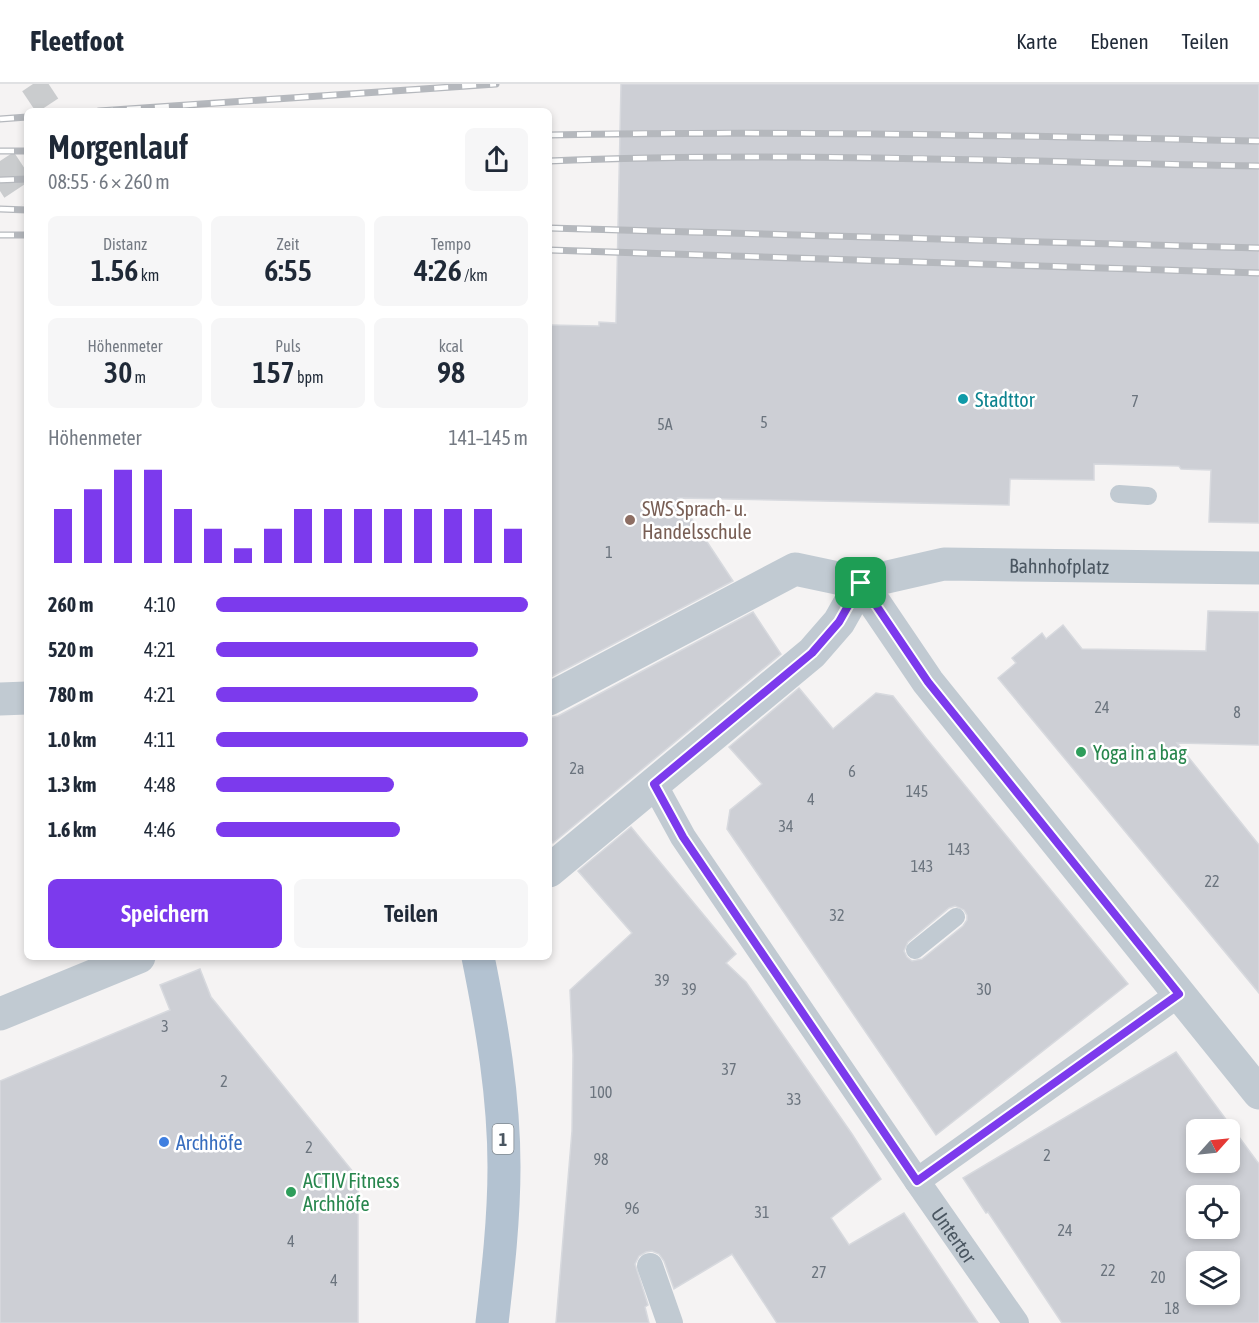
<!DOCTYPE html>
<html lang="de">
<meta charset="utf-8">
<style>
:root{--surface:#fff;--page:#f6f6f7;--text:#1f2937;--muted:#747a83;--line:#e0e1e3;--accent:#7c3aed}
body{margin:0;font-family:"Asap Condensed",sans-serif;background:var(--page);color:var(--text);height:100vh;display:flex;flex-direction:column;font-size:22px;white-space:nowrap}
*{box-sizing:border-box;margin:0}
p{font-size:20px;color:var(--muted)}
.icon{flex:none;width:33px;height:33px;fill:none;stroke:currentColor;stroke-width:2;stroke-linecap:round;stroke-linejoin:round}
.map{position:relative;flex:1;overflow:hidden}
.details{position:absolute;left:24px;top:24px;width:528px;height:852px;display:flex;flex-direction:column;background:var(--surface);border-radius:9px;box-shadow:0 3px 9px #0003}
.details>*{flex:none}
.needle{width:39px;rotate:63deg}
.controls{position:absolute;left:1186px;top:1035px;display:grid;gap:12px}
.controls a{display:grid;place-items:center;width:54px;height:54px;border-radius:9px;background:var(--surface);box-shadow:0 3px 9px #0003;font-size:30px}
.pin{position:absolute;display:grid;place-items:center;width:51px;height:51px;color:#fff;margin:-26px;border-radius:12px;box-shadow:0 3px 9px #0006}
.round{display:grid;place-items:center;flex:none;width:63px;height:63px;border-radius:9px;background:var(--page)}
.overview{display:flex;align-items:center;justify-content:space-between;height:102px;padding:0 24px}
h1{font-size:33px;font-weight:600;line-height:45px}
.figures{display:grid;grid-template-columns:repeat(3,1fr);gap:9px;height:102px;padding:6px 24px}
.figures div{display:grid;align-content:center;border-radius:9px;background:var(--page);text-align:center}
.figures b{font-size:30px;font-weight:600}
.figures small{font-size:16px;font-weight:400}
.figures p{font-size:16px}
.chart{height:168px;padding:12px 24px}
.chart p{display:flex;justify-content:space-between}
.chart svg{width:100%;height:108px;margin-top:6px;stroke:var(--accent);stroke-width:6}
.primary-button{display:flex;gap:12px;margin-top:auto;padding:12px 24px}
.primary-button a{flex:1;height:69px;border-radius:9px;background:var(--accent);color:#fff;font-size:24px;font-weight:600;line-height:69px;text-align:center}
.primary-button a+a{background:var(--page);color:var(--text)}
ul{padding:0 24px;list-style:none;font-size:20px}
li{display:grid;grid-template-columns:96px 72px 1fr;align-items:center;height:45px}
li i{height:15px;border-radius:8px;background:var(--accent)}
header{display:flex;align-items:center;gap:36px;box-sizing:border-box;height:84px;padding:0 30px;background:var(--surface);border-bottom:2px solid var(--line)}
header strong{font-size:28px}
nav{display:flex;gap:33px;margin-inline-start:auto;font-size:21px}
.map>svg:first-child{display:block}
.building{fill:#cdcfd5;stroke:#d7d9de;stroke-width:1.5;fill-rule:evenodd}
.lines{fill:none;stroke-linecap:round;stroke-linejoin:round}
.pedestrian-tunnel{stroke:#caccce;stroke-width:26;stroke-dasharray:26 13;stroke-linecap:butt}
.primary-tunnel{stroke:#caccce;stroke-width:33;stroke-dasharray:33 16;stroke-linecap:butt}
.service{stroke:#c1cad2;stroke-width:18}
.pedestrian{stroke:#c1cad2;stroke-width:26}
.minor{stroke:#c1cad2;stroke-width:33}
.primary{stroke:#b3c2d1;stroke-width:33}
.rail-casing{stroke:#b5b8bd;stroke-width:7}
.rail{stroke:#fff;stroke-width:4.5;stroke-dasharray:14;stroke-linecap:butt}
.route-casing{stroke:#fff;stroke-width:12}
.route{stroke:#7c3aed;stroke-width:8}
.culture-dot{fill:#0f9aa8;stroke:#fff;stroke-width:2}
.education-dot{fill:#8d6e63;stroke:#fff;stroke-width:2}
.leisure-dot{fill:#2e9e5b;stroke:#fff;stroke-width:2}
.shop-dot{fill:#3f7fe0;stroke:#fff;stroke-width:2}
.labels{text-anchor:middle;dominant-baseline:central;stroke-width:5;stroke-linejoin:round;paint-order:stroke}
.number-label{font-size:16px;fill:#6b747e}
.shield{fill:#fff;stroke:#808990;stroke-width:1.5}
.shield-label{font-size:18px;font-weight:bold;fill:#4a5661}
.culture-label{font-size:20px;fill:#0d838f;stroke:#fff;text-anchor:start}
.education-label{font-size:20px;fill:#785e54;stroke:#fff;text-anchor:start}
.street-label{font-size:20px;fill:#4a5661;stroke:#fff}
.leisure-label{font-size:20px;fill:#27864d;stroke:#fff;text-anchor:start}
.shop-label{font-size:20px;fill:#366cbe;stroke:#fff;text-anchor:start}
</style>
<header>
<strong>Fleetfoot</strong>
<nav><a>Karte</a><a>Ebenen</a><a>Teilen</a></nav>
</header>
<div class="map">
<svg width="1259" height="1239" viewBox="0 0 1259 1239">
<rect width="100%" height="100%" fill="#f5f3f3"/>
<!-- building -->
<path class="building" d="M621,0h638v439l-50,-1 2,-52 -30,-1 -2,-3 -85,-2v16l-84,-1 -1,26 -331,-7 55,83 -184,97v-353l50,1v-4l17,1z
M1208,527l51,1v133l-82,-2 82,102v148l-261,-315 18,-15 -4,-5 30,-25 4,6 17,-14 19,24 124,2z
M753,528l28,42 -228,189 -4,-5v-120l9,-2z
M799,604l34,41 43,-36 17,3 33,42 202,246 -192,151 -209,-306 3,-19 32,-26 -33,-37zM955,822l9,4 3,5v5l-4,6 -41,33 -10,2 -5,-4 -3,-6 4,-9 41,-34z
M631,743l105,127 -10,9 20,19 106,152 29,45 -50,39 18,27 55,-32 74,110h-201l-45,-69 -58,35 -10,-28 -5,-7 -7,-3 -6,1 -7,4 -4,8 13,41 -3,2 4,16h-93l16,-192 1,-76 -3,-65 62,-57 -54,-62z
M200,885l11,28 147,181v145h-358v-242l170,-71 -10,-25z
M1176,968l83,112v159h-197l-74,-111 -2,1 -23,-35zM1197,1046h33v32h-33zM1197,1112h33v32h-33zM1197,1178h33v32h-33z"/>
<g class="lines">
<!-- pedestrian-tunnel -->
<path class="pedestrian-tunnel" d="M33,0l18,27"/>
<!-- primary-tunnel -->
<path class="primary-tunnel" d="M0,77l27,41"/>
<!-- service -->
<path class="service" d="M1119,410l29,2
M915,866l41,-33"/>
<!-- pedestrian -->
<g class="pedestrian">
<path id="s1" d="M654,700l29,53 234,344 99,142"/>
<path d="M917,1097l262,-187"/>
<path d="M650,1182l20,57"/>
</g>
<!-- minor -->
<g class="minor">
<path d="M861,499l67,99 331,411"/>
<path d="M0,615l27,-1"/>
<path id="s2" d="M549,615l246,-130 66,14 83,-19 315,4"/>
<path d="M549,787l263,-218 27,-31 22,-39"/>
<path d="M0,930l139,-57"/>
</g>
<!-- primary -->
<path class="primary" d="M478,873c14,69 26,139 26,210 0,52 -6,104 -12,156"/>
<!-- rail casing -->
<g class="rail-casing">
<path id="rail" d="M99,27l397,-27
M0,35l27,-2
M549,51c237,-5 473,1 710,6
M0,67h27
M549,77c236,-10 474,1 710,5
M0,96l27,-1
M0,125l27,1
M549,144l710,20
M0,151h27
M549,166l710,23"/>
</g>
<!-- rail -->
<use href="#rail" class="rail"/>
</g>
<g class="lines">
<!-- route casing -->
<g class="route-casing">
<path id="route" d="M861,499l67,99 251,312 -262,187 -234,-344 -29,-53 158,-131 27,-31z"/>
</g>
<!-- route -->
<use href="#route" class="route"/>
</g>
<!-- markers -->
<circle class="culture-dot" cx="963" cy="315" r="6"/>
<circle class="education-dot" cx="630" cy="436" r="6"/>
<g class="leisure-dot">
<circle cx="1081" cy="668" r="6"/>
<circle cx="291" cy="1108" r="6"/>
</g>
<circle class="shop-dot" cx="164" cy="1058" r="6"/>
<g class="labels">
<!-- number labels -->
<g class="number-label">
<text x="1135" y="317">7</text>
<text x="764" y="338">5</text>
<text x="665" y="340">5A</text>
<text x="609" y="468">1</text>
<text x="1102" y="623">24</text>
<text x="1237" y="628">8</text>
<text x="577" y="684">2a</text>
<text x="852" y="687">6</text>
<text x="917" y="707">145</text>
<text x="811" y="715">4</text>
<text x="786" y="742">34</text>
<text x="959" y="765">143</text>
<text x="922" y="782">143</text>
<text x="1212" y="797">22</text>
<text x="837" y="831">32</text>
<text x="662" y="896">39</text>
<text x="689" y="905">39</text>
<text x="984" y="905">30</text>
<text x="165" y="942">3</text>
<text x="729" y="985">37</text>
<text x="224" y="997">2</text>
<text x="601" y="1008">100</text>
<text x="794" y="1015">33</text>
<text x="309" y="1063">2</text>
<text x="1047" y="1071">2</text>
<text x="601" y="1075">98</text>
<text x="632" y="1124">96</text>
<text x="762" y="1128">31</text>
<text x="1065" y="1146">24</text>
<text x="291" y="1157">4</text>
<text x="1108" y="1186">22</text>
<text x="819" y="1188">27</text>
<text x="1158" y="1193">20</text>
<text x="334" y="1196">4</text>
<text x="1172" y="1224">18</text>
</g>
<!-- shield labels -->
<rect class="shield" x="492.5" y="1040" width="21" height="30" rx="4.5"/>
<g class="shield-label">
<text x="503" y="1055">1</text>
</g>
<!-- culture labels -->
<g class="culture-label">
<text x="975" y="315">Stadttor</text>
</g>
<!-- education labels -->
<g class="education-label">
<text x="642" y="424">SWS Sprach- u.<tspan x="642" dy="23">Handelsschule</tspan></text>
</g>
<!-- street labels -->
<g class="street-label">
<text stroke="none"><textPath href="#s2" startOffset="546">Bahnhofplatz</textPath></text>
<text stroke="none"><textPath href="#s1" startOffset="542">Untertor</textPath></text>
</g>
<!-- leisure labels -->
<g class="leisure-label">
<text x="1093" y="668">Yoga in a bag</text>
<text x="303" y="1096">ACTIV Fitness<tspan x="303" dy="23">Archhöfe</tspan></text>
</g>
<!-- shop labels -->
<g class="shop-label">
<text x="176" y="1058">Archhöfe</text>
</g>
</g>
</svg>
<div class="controls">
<a><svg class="needle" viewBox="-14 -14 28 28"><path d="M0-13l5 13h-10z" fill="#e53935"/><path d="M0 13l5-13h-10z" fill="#747a83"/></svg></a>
<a><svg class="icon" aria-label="locate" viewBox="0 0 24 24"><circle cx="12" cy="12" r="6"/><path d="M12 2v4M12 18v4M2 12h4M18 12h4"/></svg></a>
<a><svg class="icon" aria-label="layers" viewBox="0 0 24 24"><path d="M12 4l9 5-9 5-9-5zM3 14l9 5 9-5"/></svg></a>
</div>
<div class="pin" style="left:861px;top:499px;background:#1e9e55"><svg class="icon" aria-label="arrive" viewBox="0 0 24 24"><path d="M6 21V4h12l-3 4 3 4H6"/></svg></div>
<section class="details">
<div class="overview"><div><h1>Morgenlauf</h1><p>08:55 · 6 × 260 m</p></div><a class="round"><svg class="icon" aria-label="share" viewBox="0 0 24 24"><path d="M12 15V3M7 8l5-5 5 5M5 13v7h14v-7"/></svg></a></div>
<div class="figures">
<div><p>Distanz</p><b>1.56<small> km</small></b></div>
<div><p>Zeit</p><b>6:55</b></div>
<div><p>Tempo</p><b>4:26<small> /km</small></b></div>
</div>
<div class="figures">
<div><p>Höhenmeter</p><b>30<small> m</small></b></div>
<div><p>Puls</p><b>157<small> bpm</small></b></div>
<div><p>kcal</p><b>98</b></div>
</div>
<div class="chart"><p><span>Höhenmeter</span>141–145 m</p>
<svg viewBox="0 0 160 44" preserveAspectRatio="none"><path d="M5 44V22M15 44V14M25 44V6M35 44V6M45 44V22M55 44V30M65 44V38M75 44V30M85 44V22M95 44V22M105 44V22M115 44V22M125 44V22M135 44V22M145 44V22M155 44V30"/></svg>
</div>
<ul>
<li><b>260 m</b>4:10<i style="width:100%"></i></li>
<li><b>520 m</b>4:21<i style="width:84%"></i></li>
<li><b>780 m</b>4:21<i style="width:84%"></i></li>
<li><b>1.0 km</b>4:11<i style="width:100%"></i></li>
<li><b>1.3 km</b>4:48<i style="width:57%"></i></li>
<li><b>1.6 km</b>4:46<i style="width:59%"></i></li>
</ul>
<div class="primary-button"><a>Speichern</a><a>Teilen</a></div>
</section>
</div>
